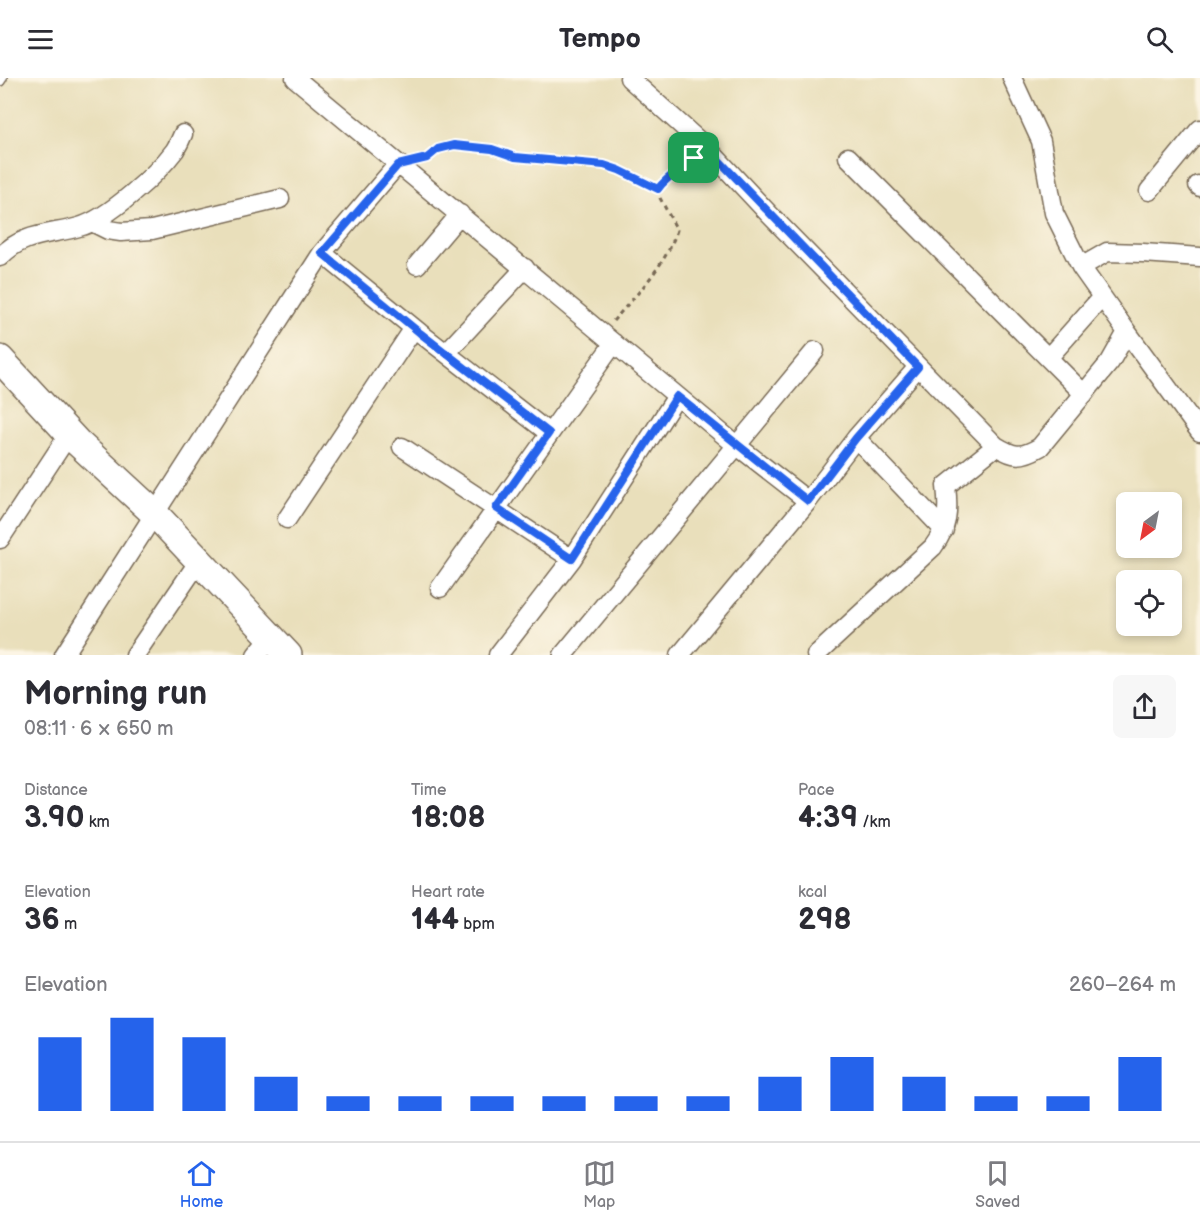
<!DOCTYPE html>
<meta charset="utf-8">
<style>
:root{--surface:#fff;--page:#f7f7f7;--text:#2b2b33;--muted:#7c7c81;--line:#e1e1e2;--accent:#2563eb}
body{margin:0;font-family:"Balsamiq Sans",sans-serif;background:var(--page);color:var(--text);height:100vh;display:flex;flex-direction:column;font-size:22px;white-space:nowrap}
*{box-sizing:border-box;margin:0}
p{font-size:20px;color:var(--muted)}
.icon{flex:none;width:33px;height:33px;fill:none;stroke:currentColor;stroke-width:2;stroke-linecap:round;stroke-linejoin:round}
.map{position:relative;height:577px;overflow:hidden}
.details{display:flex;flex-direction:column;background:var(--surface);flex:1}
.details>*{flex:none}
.needle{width:39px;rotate:212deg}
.buttons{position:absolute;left:1116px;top:414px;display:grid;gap:12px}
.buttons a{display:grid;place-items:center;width:66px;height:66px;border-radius:9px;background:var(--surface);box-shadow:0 3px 9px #0003;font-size:30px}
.pin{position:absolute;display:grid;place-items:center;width:51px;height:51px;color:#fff;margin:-26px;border-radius:12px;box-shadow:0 3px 9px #0006}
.round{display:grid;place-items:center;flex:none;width:63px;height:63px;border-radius:9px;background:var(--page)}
.summary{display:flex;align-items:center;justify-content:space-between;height:102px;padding:0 24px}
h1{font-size:33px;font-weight:800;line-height:45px}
.metrics{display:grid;grid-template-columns:repeat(3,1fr);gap:9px;height:102px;padding:6px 24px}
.metrics div{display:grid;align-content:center}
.metrics b{font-size:30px;font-weight:800}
.metrics small{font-size:16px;font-weight:400}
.metrics p{font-size:16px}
.chart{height:168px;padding:12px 24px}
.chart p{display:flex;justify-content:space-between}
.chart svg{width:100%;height:108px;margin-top:6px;stroke:var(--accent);stroke-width:6}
header{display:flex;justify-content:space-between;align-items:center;height:78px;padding:0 24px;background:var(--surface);font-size:27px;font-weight:800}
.menu{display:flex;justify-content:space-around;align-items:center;height:84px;border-top:2px solid var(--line);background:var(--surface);font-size:16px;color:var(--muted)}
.menu a{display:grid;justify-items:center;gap:3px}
.menu .current{color:var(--accent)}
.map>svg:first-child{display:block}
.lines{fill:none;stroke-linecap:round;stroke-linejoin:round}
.lane-casing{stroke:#786955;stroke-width:12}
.street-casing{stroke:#786955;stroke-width:21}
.secondary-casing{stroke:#786955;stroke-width:30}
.path{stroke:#786955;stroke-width:3;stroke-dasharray:4.5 4.5;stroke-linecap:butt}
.lane{stroke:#fff;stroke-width:9}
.street{stroke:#fff;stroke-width:18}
.secondary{stroke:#fff;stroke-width:27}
.route-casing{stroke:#fff;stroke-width:12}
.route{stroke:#2563eb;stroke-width:8}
</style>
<header><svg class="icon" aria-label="menu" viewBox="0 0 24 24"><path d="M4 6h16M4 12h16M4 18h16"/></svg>Tempo<svg class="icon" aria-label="search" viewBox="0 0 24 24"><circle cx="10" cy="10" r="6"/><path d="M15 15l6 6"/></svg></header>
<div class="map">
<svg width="1200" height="577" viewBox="0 0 1200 577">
<rect width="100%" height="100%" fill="#fcf5e5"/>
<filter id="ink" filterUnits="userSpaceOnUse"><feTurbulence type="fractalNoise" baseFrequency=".0167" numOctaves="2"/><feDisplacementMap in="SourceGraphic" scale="12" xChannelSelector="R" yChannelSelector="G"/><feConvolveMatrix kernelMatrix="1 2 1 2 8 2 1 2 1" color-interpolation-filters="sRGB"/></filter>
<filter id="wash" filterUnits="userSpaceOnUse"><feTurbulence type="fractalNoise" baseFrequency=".008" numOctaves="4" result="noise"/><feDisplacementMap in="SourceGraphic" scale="24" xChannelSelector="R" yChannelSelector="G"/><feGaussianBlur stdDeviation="1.35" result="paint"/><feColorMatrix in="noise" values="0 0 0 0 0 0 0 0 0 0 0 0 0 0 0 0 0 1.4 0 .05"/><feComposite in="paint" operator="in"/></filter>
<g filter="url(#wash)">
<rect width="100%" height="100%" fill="#e9dfbb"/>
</g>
<g filter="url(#ink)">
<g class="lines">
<!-- lane casing -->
<g class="lane-casing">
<path id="lane" d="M0,3l2,-3"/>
</g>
<!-- street casing -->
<g class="street-casing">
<path id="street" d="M295,0l441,367 72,56
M629,0l80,72 60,64 227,232c18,11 25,12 44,1l70,-85 17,-30 -46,-65 -27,-54 -13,-72 -29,-63
M848,79l236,237
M398,86l-76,89 98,80 129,100
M1198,107l2,2
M1149,113l51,-62
M92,144l16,8 13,2 31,-2 128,-31
M0,179c22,-24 50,-22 79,-30 29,-8 78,-53 96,-77 3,-5 6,-11 8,-16
M417,187l43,-51
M1081,189l26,-15 36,1 57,4
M1127,254l73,100
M446,275l79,-85
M1048,280l54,-61
M856,360l88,92
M402,369l170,112
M287,441l127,-191
M0,461l69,-105
M440,510l174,-245
M64,577l258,-402
M135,577l64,-94
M256,577l15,-18
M498,577l74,-96 105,-163
M563,577l252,-304
M680,577l128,-154 48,-63 62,-71
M816,577l117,-108c15,-20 16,-36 13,-61l50,-40"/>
</g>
<!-- secondary casing -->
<g class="secondary-casing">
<path id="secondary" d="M0,281l77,83 78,72 133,141"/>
</g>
<!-- path -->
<path class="path" d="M421,81l17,-10 16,-4 38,4 23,8 89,8 15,4 39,20
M613,243c24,-27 53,-56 64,-91l-17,-32 -2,-9 4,-6 30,-24"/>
<!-- lane -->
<use href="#lane" class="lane"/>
<!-- street -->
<use href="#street" class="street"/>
<!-- secondary -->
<use href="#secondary" class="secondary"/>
</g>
</g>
<g class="lines" filter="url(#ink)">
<!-- route casing -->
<g class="route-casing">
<path id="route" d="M454,67l38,4 23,8 89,8 15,5 39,19c8,-12 38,-32 51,-39l209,217 -62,71 -48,63 -131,-105 -105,163 -76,-51 53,-75 -129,-100 -98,-80 76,-88 29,-7 11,-9z"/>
</g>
<!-- route -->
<use href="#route" class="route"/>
</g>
</svg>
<div class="buttons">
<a><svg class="needle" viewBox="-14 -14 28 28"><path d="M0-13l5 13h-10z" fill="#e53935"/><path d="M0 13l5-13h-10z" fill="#7c7c81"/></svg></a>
<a><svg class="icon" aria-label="locate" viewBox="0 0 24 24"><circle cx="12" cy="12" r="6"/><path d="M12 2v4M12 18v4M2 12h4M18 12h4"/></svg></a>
</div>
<div class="pin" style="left:694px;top:80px;background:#1e9e55"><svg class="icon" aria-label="arrive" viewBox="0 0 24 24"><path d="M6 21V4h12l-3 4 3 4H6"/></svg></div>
</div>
<section class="details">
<div class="summary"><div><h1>Morning run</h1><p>08:11 · 6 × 650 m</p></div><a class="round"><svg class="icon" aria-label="share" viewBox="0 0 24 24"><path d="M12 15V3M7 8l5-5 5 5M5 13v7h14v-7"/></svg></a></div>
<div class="metrics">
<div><p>Distance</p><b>3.90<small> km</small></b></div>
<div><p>Time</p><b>18:08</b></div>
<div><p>Pace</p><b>4:39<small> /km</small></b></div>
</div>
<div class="metrics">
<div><p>Elevation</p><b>36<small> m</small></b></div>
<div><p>Heart rate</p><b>144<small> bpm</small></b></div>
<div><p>kcal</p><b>298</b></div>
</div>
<div class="chart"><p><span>Elevation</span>260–264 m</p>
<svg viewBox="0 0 160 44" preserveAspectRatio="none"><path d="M5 44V14M15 44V6M25 44V14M35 44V30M45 44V38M55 44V38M65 44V38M75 44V38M85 44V38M95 44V38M105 44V30M115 44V22M125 44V30M135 44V38M145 44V38M155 44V22"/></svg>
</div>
</section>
<nav class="menu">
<a class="current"><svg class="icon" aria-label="home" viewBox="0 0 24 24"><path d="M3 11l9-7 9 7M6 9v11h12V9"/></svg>Home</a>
<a><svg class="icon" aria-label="map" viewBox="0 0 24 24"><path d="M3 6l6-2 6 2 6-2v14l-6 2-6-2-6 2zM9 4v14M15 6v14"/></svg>Map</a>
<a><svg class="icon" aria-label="saved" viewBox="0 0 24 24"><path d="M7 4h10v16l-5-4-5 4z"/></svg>Saved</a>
</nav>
